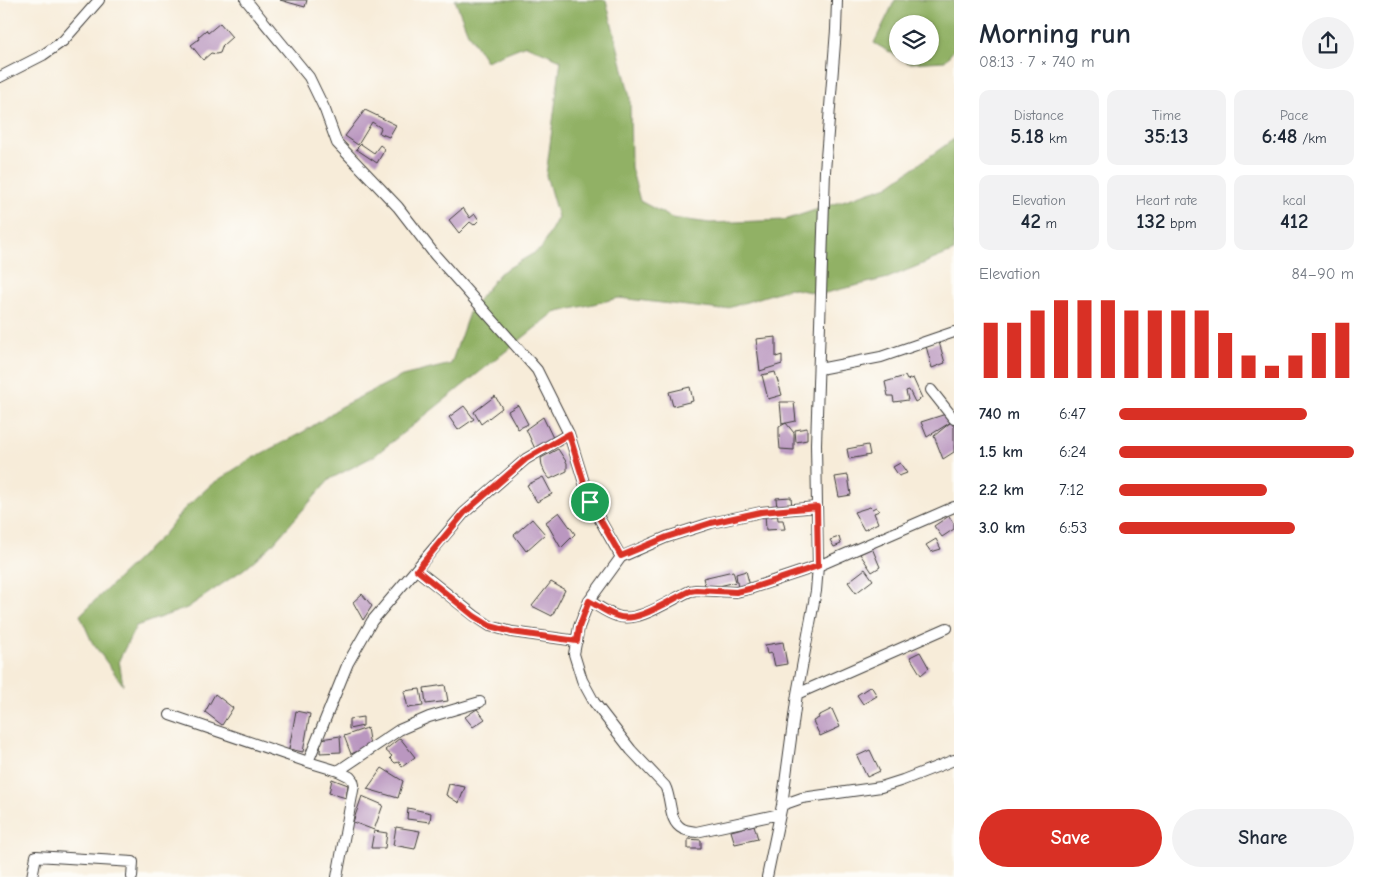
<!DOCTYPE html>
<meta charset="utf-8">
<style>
:root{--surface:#fff;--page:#f2f2f3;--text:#1f2937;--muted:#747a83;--accent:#d93025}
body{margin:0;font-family:"Comic Neue",sans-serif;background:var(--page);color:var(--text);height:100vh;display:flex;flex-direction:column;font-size:19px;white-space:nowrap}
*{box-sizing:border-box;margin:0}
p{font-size:16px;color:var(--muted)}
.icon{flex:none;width:28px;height:28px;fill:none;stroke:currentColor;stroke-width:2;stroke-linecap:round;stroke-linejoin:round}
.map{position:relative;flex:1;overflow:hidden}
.sheet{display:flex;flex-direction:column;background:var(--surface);width:425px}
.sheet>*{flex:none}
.buttons{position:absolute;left:889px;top:15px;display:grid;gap:10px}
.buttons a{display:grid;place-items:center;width:50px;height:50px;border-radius:50%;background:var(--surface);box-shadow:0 1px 4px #0004;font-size:25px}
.pin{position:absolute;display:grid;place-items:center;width:42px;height:42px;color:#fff;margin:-21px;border:2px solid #fff;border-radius:50%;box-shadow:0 1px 5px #0007}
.round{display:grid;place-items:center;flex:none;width:52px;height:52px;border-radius:26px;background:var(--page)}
.summary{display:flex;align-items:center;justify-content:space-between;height:85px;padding:0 25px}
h1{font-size:28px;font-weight:600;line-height:38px}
.figures{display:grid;grid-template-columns:repeat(3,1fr);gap:8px;height:85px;padding:5px 25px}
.figures div{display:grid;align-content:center;border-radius:10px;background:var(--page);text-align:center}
.figures b{font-size:21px;font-weight:600}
.figures small{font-size:14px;font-weight:400}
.figures p{font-size:14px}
.chart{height:140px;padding:10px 25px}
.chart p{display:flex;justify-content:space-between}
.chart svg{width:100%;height:90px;margin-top:5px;stroke:var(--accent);stroke-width:6}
.button{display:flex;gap:10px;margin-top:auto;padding:10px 25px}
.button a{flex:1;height:58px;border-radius:30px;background:var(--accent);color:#fff;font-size:20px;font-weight:600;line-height:58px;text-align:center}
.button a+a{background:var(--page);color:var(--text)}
ul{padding:0 25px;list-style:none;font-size:16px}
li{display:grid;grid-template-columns:80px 60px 1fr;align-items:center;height:38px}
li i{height:12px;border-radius:6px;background:var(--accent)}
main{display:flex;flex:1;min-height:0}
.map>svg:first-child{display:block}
.forest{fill:#91b165;stroke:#566640;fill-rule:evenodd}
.building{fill:#ba97c0}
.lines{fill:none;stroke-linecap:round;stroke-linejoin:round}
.minor-casing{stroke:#3d3b38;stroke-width:12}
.minor{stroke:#fff;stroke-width:10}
.route-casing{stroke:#fff;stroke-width:10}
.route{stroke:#d93025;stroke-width:6}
</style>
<main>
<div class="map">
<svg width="954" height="877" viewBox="0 0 954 877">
<rect width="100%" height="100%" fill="#fdfcf7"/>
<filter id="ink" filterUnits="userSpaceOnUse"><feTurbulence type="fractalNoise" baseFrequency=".02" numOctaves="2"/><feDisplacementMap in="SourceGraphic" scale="10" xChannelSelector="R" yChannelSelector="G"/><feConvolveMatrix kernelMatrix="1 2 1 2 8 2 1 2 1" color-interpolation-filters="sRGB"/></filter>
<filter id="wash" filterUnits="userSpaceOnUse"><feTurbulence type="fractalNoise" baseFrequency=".0096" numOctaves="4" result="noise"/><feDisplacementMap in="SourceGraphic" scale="20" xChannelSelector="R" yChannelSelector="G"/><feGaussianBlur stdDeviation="1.12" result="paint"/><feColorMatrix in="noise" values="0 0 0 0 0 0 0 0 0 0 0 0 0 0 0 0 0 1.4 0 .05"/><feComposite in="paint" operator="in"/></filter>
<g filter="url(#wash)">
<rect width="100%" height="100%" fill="#f7ecd9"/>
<!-- forest -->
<path class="forest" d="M455,0h151l24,97 1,70 9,34 32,17 38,5 75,-3 103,-34 66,-47v112l-66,27 -67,16 -31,-6 -68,22 -103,-12 -65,15 -180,143 -44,23 -59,67 -27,23 -57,39 -51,18 -17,34 4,25 -31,-43 -12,-27 84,-81 20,-25 28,-25 37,-24 54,-28 19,-12 18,-13 62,-31 49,-12 19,-54 30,-37 41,-24 17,-32 -12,-42 15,-115 -35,-15 -40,16 -18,-28z
M895,0h59v50l-9,11 -36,2 -35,-20zM898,24h32v32h-32z"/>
<g id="blocks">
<!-- building -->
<path class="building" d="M280,0h27l-2,7z
M220,23l12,14 -9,8 -3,8 -4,1 -5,-1 -8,7 -12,-15 8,-6 -1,-2 8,-7 2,3z
M365,110l31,15 -7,12 -10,-4 2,-5 -9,-6 -14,23 -13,-9z
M361,144l13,9 6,-8 5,4 -8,14 -21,-14z
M463,208l7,10 5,-4 4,6 -5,5 -4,-3 -11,11 -10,-13z
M776,337v20l6,-2v9l-22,7 -4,-32z
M939,342l6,21 -13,5 -6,-22z
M775,372l7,23 -14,4 -6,-24z
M905,376l2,4 6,-2 9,20 -7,4 -6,-12 -3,1 2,9 -14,2 -1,-6h-5l-3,-14z
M690,387l3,14 -20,5 -4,-14z
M495,396l7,12 -21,16 -7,-12z
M780,402h14l2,19 -14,3z
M518,405l10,19 -10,5 -10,-18z
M464,406l10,13 -16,11 -9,-13z
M946,414l5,8 3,5v25l-11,7 -9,-23 17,-14 -24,15 -6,-15z
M543,417l11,23 -18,11 -10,-22z
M786,423l8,10v17l-14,-1 -1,-12v-10z
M807,428v12l-11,2 -1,-12z
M868,445l2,10 -21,4 -2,-10z
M558,449l9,14v8l-17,8 -5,-6 -3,-7 -1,-8z
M900,463l7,10 -8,3 -6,-9z
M848,475l3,20 -12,2 -4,-20z
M543,477l9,17 -15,8 -10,-17z
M791,497l1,11 -15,1 -1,-11z
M870,507l2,2 4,-2 3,4 -5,2 4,10 -14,7 -10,-18z
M559,512l16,22 -14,14 -15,-26z
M777,512l1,8h5l2,9 -19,1 -1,-17z
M949,516l5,8v5l-12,8 -8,-11z
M532,519l13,15 -19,17 -12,-16z
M839,537l2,7 -7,3 -4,-7z
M936,539l5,10 -10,3 -5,-7z
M872,548l8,19 -8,5 -12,-18z
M865,569l8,11 -17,13 -8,-11z
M733,571l3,11 -30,7 -3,-11z
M746,571l4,15 -12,3 -2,-15z
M551,582l14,8 -13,26 -20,-10z
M362,594l10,12 -9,14 -10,-18z
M783,642l4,22 -12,2 -3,-13 -5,1 -2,-9z
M920,652l9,16 -8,7 -11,-18z
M445,685l3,16 -22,3 -2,-16z
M871,686l6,10 -14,8 -6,-9z
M420,689l3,17 -15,2 -4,-17z
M215,694l18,14 -11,17 -17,-13z
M477,709l8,10 -12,8 -8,-10z
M832,709l8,18 -20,9 -7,-15 6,-3 -1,-2z
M296,711l14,3 -7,38 -14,-3z
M363,717v9l-14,3v-10z
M367,728l3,18 -19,8 -7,-18z
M340,736l1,16 -21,1 1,-14z
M400,738l15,19 -13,10 -3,-5 -4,1 -5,-5 2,-2 -7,-6z
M870,750l10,21 -13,6 -10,-21z
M382,768l21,13 -5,17 -31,-9z
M332,779l16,6 -2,13 -17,-5z
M449,784l16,3 -6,16 -13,-8z
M362,796l21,9 -9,25 -21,-8z
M408,808l23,5 -1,9 -23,-3z
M754,825l4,14 -23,5 -4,-13z
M396,827l24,4 -5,18 -22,-4z
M374,831l13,2 -2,15h-14z
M688,839l13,1v9h-13z"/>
</g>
</g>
<g filter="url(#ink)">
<use href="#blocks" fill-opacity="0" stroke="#3d3b38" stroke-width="1"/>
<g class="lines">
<!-- minor casing -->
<g class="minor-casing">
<path id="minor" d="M246,0l63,77 16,33 12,33 61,64 37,48 102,115 32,64 21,68 31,55 -32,44 -10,26 -5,27 8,26 12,22 37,48 34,36c7,13 3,36 18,43 4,2 9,2 13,3l84,-18
M0,77l43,-22 20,-14 36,-41
M819,369l62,-12 73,-25
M931,390l23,29
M621,557l46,-20 44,-14 50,-11 56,-5
M417,570l58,46 15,10 22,6 65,9
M589,601c9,5 18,12 28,15 20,8 55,-17 73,-25l6,-1 40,2 13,-3 69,-23 136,-59
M797,694l150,-66
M170,715l138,47 30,9 12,6 3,4 1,4 -17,92
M308,762l40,-99 24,-42 92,-108 62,-54 43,-25
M338,771l61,-41 30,-13 51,-15
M782,805l20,-7 79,-11 22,-7 51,-20
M32,877l4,-21 97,6 -1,15
M767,877l15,-72 15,-111 19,-103 2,-25 -2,-122 5,-150 4,-123 11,-141 1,-30"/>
</g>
<!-- minor -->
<use href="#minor" class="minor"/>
</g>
</g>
<g class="lines" filter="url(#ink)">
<!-- route casing -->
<g class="route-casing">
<path id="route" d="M569,434l21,68 31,54 46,-19 44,-14 50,-11 56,-5 1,59 -69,23 -13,3 -40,-2 -6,1c-19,8 -53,33 -73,25 -10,-3 -19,-10 -28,-15l-10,26 -2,14 -65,-9 -22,-6 -16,-10 -57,-46 47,-57 62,-54z"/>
</g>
<!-- route -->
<use href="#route" class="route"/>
</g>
</svg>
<div class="buttons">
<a><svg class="icon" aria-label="layers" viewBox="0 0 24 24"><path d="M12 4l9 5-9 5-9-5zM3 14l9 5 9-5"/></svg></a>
</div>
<div class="pin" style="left:590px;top:502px;background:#1e9e55"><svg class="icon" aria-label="arrive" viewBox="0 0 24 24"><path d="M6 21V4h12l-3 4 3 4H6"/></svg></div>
</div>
<section class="sheet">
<div class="summary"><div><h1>Morning run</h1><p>08:13 · 7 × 740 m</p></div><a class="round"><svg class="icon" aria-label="share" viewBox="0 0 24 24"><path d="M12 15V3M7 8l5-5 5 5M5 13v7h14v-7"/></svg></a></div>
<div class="figures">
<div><p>Distance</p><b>5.18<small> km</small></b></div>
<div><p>Time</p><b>35:13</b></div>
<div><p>Pace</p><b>6:48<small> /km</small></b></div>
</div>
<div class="figures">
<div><p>Elevation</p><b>42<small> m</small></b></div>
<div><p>Heart rate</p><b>132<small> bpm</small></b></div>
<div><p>kcal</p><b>412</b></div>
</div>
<div class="chart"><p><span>Elevation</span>84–90 m</p>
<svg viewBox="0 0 160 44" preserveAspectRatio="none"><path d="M5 44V17M15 44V17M25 44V11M35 44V6M45 44V6M55 44V6M65 44V11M75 44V11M85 44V11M95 44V11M105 44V22M115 44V33M125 44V38M135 44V33M145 44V22M155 44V17"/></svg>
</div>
<ul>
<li><b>740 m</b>6:47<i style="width:80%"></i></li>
<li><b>1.5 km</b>6:24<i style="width:100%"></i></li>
<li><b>2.2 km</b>7:12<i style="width:63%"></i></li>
<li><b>3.0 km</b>6:53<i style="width:75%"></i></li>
</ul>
<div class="button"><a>Save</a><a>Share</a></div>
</section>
</main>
